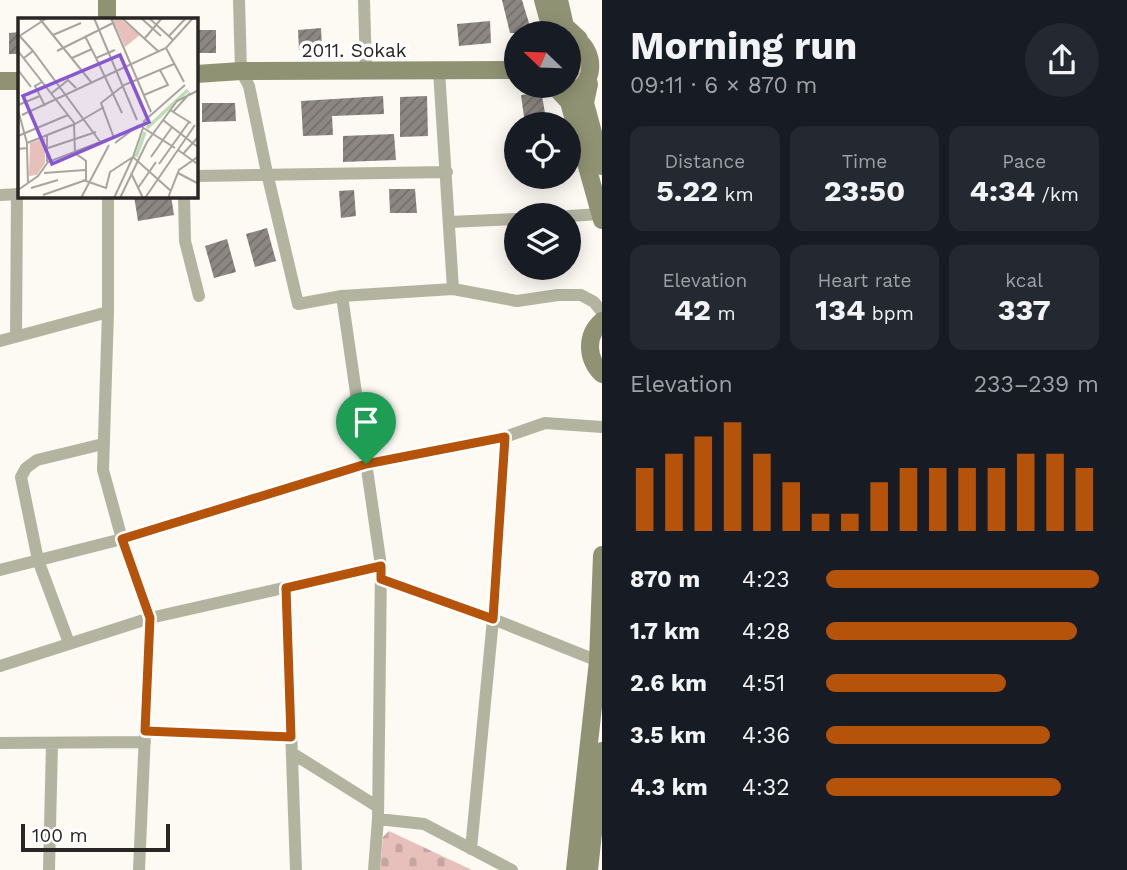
<!DOCTYPE html>
<meta charset="utf-8">
<style>
:root{--surface:#171b24;--page:#242831;--text:#f1f3f6;--muted:#9ea1a6;--accent:#b45309}
body{margin:0;font-family:"Work Sans",sans-serif;background:var(--page);color:var(--text);height:100vh;display:flex;flex-direction:column;font-size:26px;white-space:nowrap}
*{box-sizing:border-box;margin:0}
p{font-size:23px;color:var(--muted)}
.icon{flex:none;width:38px;height:38px;fill:none;stroke:currentColor;stroke-width:2;stroke-linecap:round;stroke-linejoin:round}
.map{position:relative;flex:1;overflow:hidden}
.side{display:flex;flex-direction:column;background:var(--surface);width:525px}
.side>*{flex:none}
.needle{width:46px;rotate:293deg}
.fabs{position:absolute;left:504px;top:21px;display:grid;gap:14px}
.fabs a{display:grid;place-items:center;width:77px;height:77px;border-radius:50%;background:var(--surface);box-shadow:0 4px 18px #0003;font-size:35px}
.scale{position:absolute;left:21px;bottom:18px;width:149px;box-sizing:border-box;padding-left:7px;border:4px solid #282724;border-top:0;font-size:19px;line-height:24px;white-space:nowrap;color:#282724;-webkit-text-stroke:5px #fff;paint-order:stroke}
.pin{position:absolute;display:grid;place-items:center;width:60px;height:60px;color:#fff;margin:-72px -30px;border-radius:50% 50% 50% 0;rotate:-45deg;box-shadow:0 0 7px #0007}
.pin .icon{rotate:45deg}
.round{display:grid;place-items:center;flex:none;width:74px;height:74px;border-radius:37px;background:var(--page)}
.head{display:flex;align-items:center;justify-content:space-between;height:119px;padding:0 28px}
h1{font-size:38px;font-weight:700;line-height:52px}
.stats{display:grid;grid-template-columns:repeat(3,1fr);gap:10px;height:119px;padding:7px 28px}
.stats div{display:grid;align-content:center;border-radius:14px;background:var(--page);text-align:center}
.stats b{font-size:30px;font-weight:700}
.stats small{font-size:19px;font-weight:400}
.stats p{font-size:19px}
.chart{height:196px;padding:14px 28px}
.chart p{display:flex;justify-content:space-between}
.chart svg{width:100%;height:126px;margin-top:7px;stroke:var(--accent);stroke-width:6}
ul{padding:0 28px;list-style:none;font-size:23px}
li{display:grid;grid-template-columns:112px 84px 1fr;align-items:center;height:52px}
li i{height:18px;border-radius:9px;background:var(--accent)}
main{display:flex;flex:1;min-height:0}
.map>svg:first-child{display:block}
.grass{fill:url(#grass-dots)}
.cemetery{fill:url(#cemetery-stones)}
.building{fill:url(#building-hatch)}
.lines{fill:none;stroke-linecap:round;stroke-linejoin:round}
.street{stroke:#b2b49f;stroke-width:12}
.secondary{stroke:#909373;stroke-width:18}
.route-casing{stroke:#fff;stroke-width:14}
.route{stroke:#b45309;stroke-width:9}
.labels{text-anchor:middle;dominant-baseline:central;stroke-width:7;stroke-linejoin:round;paint-order:stroke}
.street-label{font-size:19px;fill:#282724;stroke:#fff}
.inset-river{fill:none;stroke:#bddfb6;stroke-width:3.5}
.inset-road{fill:none;stroke:#a8a5a0;stroke-width:2}
.view{fill:#8657d0;fill-opacity:0.15;stroke:#8657d0;stroke-width:3.5}
.inset-edge{fill:none;stroke:#282724;stroke-width:3.5}
</style>
<main>
<div class="map">
<svg width="602" height="870" viewBox="0 0 602 870">
<defs>
<pattern id="grass-dots" width="8" height="8" patternUnits="userSpaceOnUse" patternTransform="scale(1.75)"><rect width="8" height="8" fill="#e7c0bc"/><path d="M2 2h.1M6 6h.1" fill="none" stroke="#c6a5a1" stroke-width="1.8" stroke-linecap="round"/></pattern>
<pattern id="cemetery-stones" width="16" height="16" patternUnits="userSpaceOnUse" patternTransform="scale(1.75)"><rect width="16" height="16" fill="#e7c0bc"/><path d="M2 7V4a2 2 0 0 1 4 0v3zM10 15v-3a2 2 0 0 1 4 0v3z" fill="#c6a5a1"/></pattern>
<pattern id="building-hatch" width="6" height="6" patternUnits="userSpaceOnUse" patternTransform="scale(1.75)"><rect width="6" height="6" fill="#8d8783"/><path d="M-1 1l2-2M0 6l6-6M5 7l2-2" fill="none" stroke="#736e6b"/></pattern>
</defs>
<rect width="100%" height="100%" fill="#fdf9f3"/>
<!-- grass -->
<path class="grass" d="M569,46l15,4 -5,31 -10,1z"/>
<!-- cemetery -->
<path class="cemetery" d="M389,831l83,39h-92l3,-33z"/>
<!-- building -->
<path class="building" d="M502,0h20l10,33h-22z
M490,21l1,22 -32,3 -2,-22z
M321,28l1,21 -23,1 -1,-20z
M196,30h20v23h-20z
M19,32v22h-10v-21z
M537,93l5,3 5,28h-22l-4,-29z
M383,96l1,18 -52,2 1,19 -30,1 -2,-35z
M427,96l1,40 -28,1v-40z
M202,103h33l1,18 -34,1z
M394,134l2,26 -53,2v-26z
M389,189h26l2,24h-27z
M354,190l2,26 -15,2 -2,-27z
M134,196h37l3,19 -36,6z
M267,228l9,33 -21,6 -9,-33z
M227,239l9,33 -22,6 -9,-32z"/>
<g class="lines">
<!-- street -->
<path class="street" d="M239,0l2,71 8,15 18,87 31,131 44,-8 111,-7 64,12 41,-6h23l13,7 8,10
M364,0l2,71
M439,71l14,218
M196,176l251,-4
M0,195l19,-1
M108,196v116l-5,158 19,69 28,79 -11,252
M184,196l1,45 14,55
M569,216l31,-2
M449,222l67,-3
M16,336l1,-142
M0,341l108,-29
M0,570l122,-31 244,-75 139,-27 40,-14 57,4
M381,579l112,40 105,42 4,-2
M286,588l10,282
M69,643l-31,-83 -17,-83 5,-9 11,-8 66,-16
M0,666l150,-48 231,-52 -39,-270
M145,731l146,6
M0,743l145,-1
M292,753l86,54
M378,819l46,5 88,46
M471,849l22,-230 12,-182
M49,870l3,-127
M374,870l4,-51 3,-253"/>
<!-- secondary -->
<path class="secondary" d="M543,0l9,33
M559,0l6,26 14,13
M107,19v-19
M196,74l45,-3 275,-1
M0,81h19
M589,84l-4,19 17,63
M554,87c42,21 48,-44 15,-49
M556,88l13,14 33,118
M602,321c-17,15 -15,38 0,53
M575,870l23,-209 4,-106
M589,870l13,-119"/>
</g>
<g class="lines">
<!-- route casing -->
<g class="route-casing">
<path id="route" d="M505,437l-12,182 -112,-40v-13l-95,22 5,149 -146,-6 5,-113 -28,-79 244,-75z"/>
</g>
<!-- route -->
<use href="#route" class="route"/>
</g>
<g class="labels">
<!-- street labels -->
<g class="street-label">
<text x="354" y="50">2011. Sokak</text>
</g>
</g>
<!-- overview -->
<g transform="translate(18 18)">
<rect width="180" height="180" fill="#fdf9f3"/>
<path d="M94,0h8l20,17 -15,12z" fill="#e7c0bc"/>
<path d="M27,120v25l-8,12 -8,1 1,-33z" fill="#e7c0bc"/>
<path class="inset-river" d="M129,110l41,-38M118,139l9,-25"/>
<path class="inset-road" d="M21,0l52,64M76,0l43,102M93,0l40,94M104,0l37,34M123,0l20,18M131,0l24,22M0,16l15,17M35,17l28,-12M67,18l11,22M151,18l17,-18M0,19l29,-19M127,20l17,-20M148,30l18,34M97,32l-19,8 26,55M0,33l57,73 29,-17M39,33l56,-28M6,40l9,-7 68,92M54,40l20,-9M0,52l13,17M24,64l-7,4 10,20M34,75l16,-13 8,8M126,77l24,-10 -8,-15M0,87l22,-9M0,92l9,33v5l-9,1M152,92l21,13M155,94l17,-19M4,97l144,-67 27,-30M145,102l36,28M125,104l42,-37M56,107l1,28 11,8v19M124,109l33,21M125,110l-10,29 38,34M0,118l50,-21M29,118v26M96,120l-13,-35 23,-18 50,-21M9,125l48,-19M97,125l24,-18M9,130l1,35M30,130l48,-16M160,132l21,15M165,136l16,-18M133,139l21,-30M141,146l30,-42M26,155l41,-3M113,155l12,25M160,155l21,11M65,162l23,8 4,-16 23,-15 -19,41M13,170l27,-8M120,170l18,-26M0,172l20,-14 10,-14 60,-23M25,177l43,-15M63,180l28,-53M102,180l27,-56 30,-41 22,-11M127,180l50,-73M150,180l11,-28 20,-14"/>
<path class="view" d="M102,37l29,67 -97,42 -29,-68z"/>
<rect width="180" height="180" class="inset-edge"/>
</g>
</svg>
<div class="fabs">
<a><svg class="needle" viewBox="-14 -14 28 28"><path d="M0-13l5 13h-10z" fill="#e53935"/><path d="M0 13l5-13h-10z" fill="#9ea1a6"/></svg></a>
<a><svg class="icon" aria-label="locate" viewBox="0 0 24 24"><circle cx="12" cy="12" r="6"/><path d="M12 2v4M12 18v4M2 12h4M18 12h4"/></svg></a>
<a><svg class="icon" aria-label="layers" viewBox="0 0 24 24"><path d="M12 4l9 5-9 5-9-5zM3 14l9 5 9-5"/></svg></a>
</div>
<div class="scale">100 m</div>
<div class="pin" style="left:366px;top:464px;background:#1e9e55"><svg class="icon" aria-label="arrive" viewBox="0 0 24 24"><path d="M6 21V4h12l-3 4 3 4H6"/></svg></div>
</div>
<section class="side">
<div class="head"><div><h1>Morning run</h1><p>09:11 · 6 × 870 m</p></div><a class="round"><svg class="icon" aria-label="share" viewBox="0 0 24 24"><path d="M12 15V3M7 8l5-5 5 5M5 13v7h14v-7"/></svg></a></div>
<div class="stats">
<div><p>Distance</p><b>5.22<small> km</small></b></div>
<div><p>Time</p><b>23:50</b></div>
<div><p>Pace</p><b>4:34<small> /km</small></b></div>
</div>
<div class="stats">
<div><p>Elevation</p><b>42<small> m</small></b></div>
<div><p>Heart rate</p><b>134<small> bpm</small></b></div>
<div><p>kcal</p><b>337</b></div>
</div>
<div class="chart"><p><span>Elevation</span>233–239 m</p>
<svg viewBox="0 0 160 44" preserveAspectRatio="none"><path d="M5 44V22M15 44V17M25 44V11M35 44V6M45 44V17M55 44V27M65 44V38M75 44V38M85 44V27M95 44V22M105 44V22M115 44V22M125 44V22M135 44V17M145 44V17M155 44V22"/></svg>
</div>
<ul>
<li><b>870 m</b>4:23<i style="width:100%"></i></li>
<li><b>1.7 km</b>4:28<i style="width:92%"></i></li>
<li><b>2.6 km</b>4:51<i style="width:66%"></i></li>
<li><b>3.5 km</b>4:36<i style="width:82%"></i></li>
<li><b>4.3 km</b>4:32<i style="width:86%"></i></li>
</ul>
</section>
</main>
